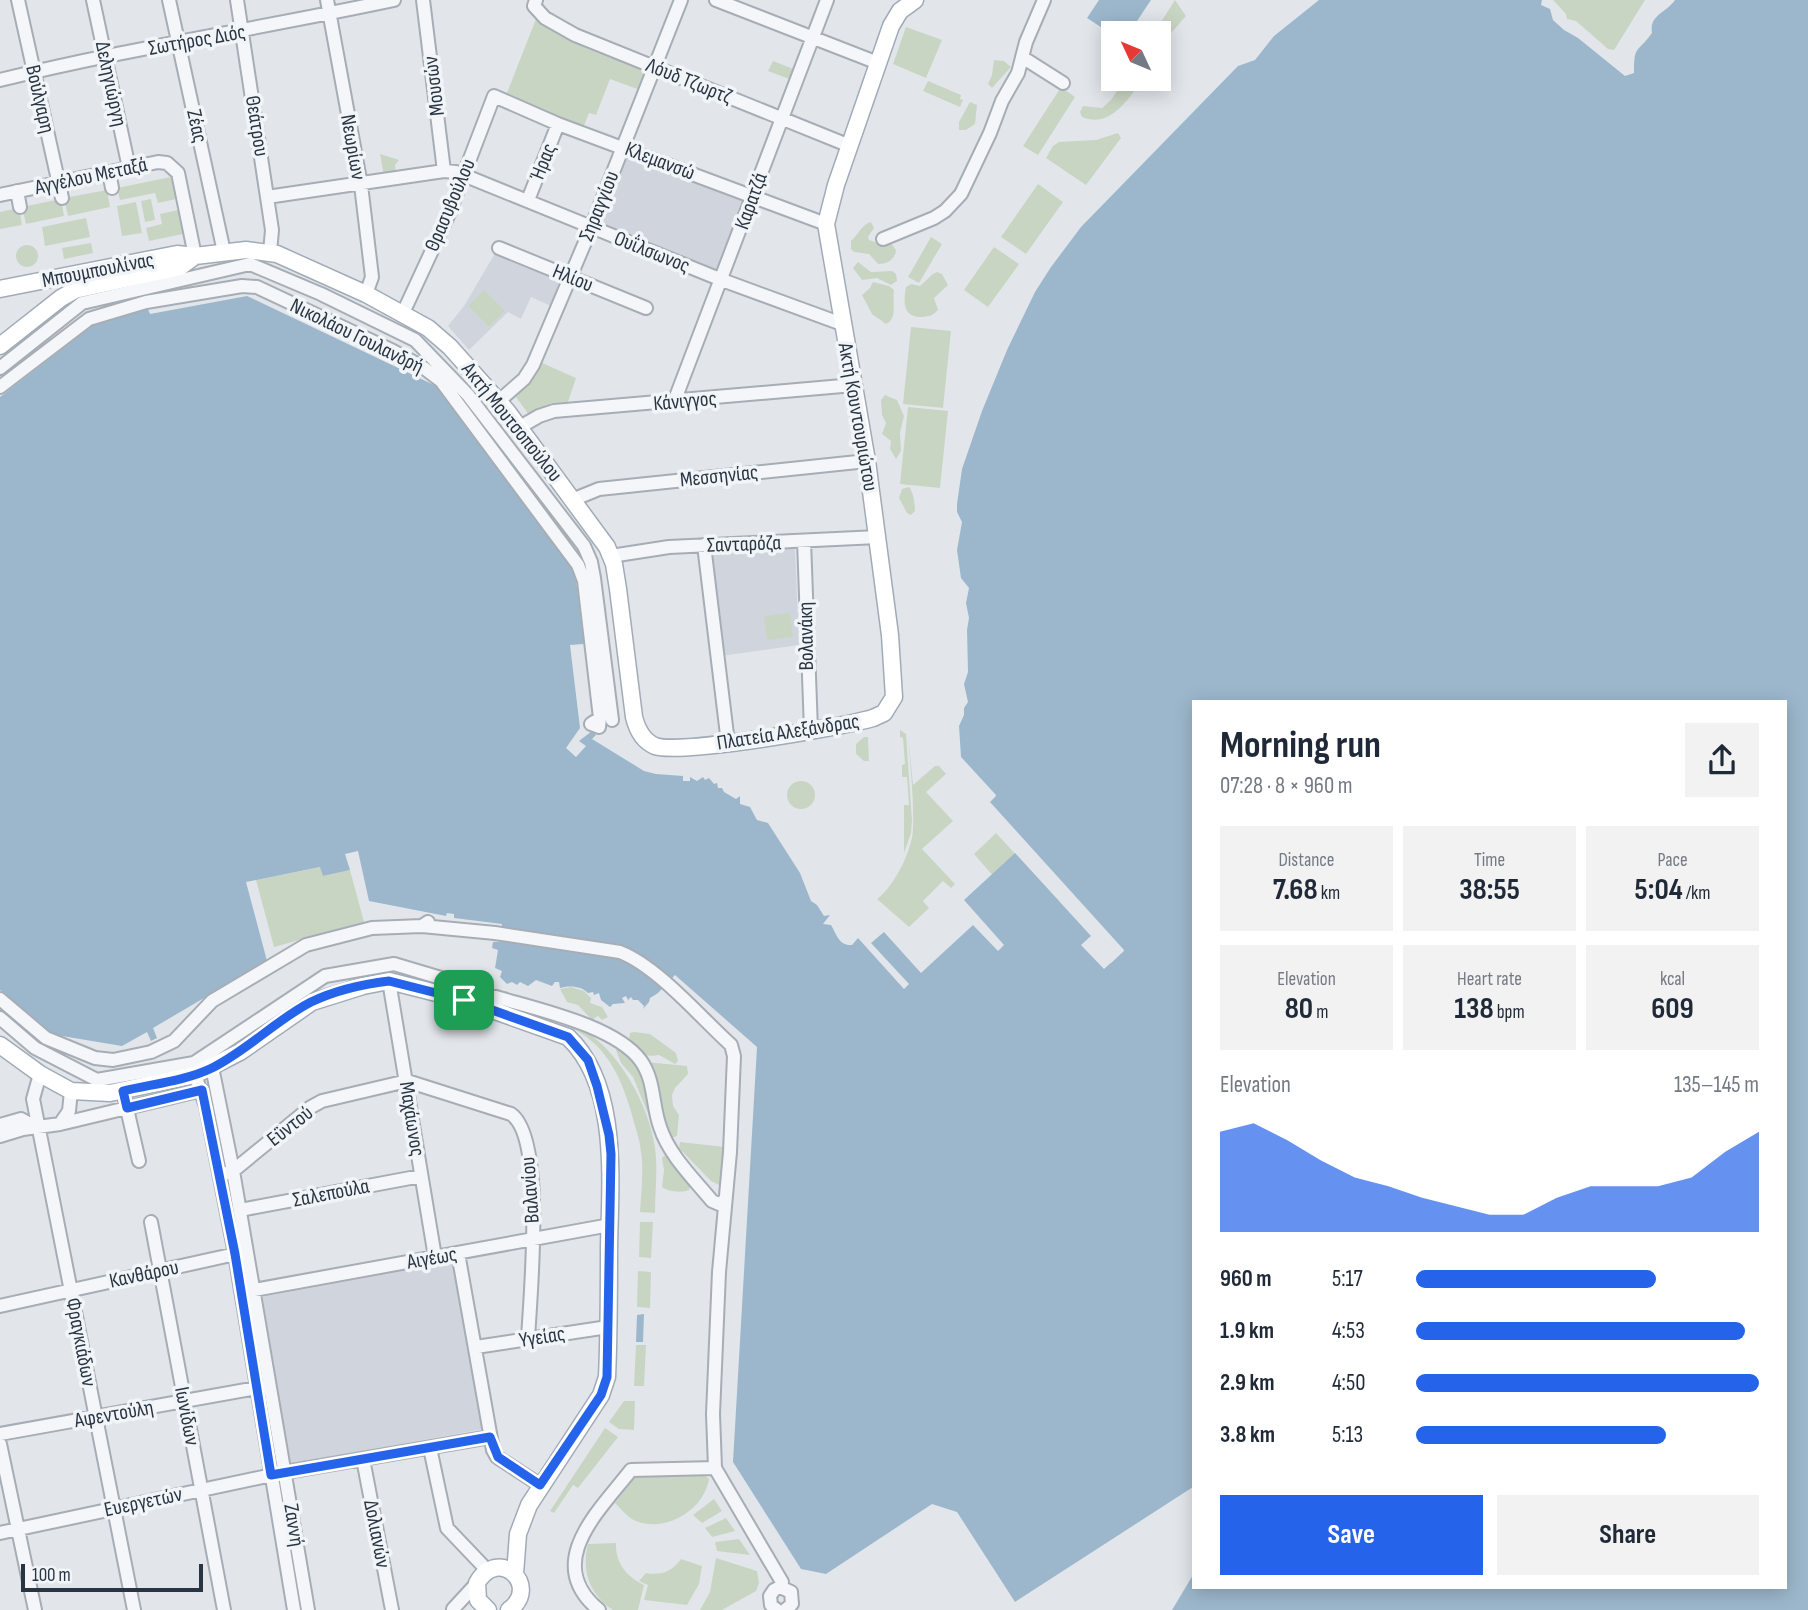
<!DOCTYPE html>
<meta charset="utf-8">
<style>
:root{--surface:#fff;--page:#f2f2f3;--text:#1f2937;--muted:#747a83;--accent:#2563eb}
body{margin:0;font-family:"Sofia Sans Condensed",sans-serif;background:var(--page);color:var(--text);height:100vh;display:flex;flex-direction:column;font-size:26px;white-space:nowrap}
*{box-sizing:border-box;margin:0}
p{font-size:23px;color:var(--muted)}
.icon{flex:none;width:38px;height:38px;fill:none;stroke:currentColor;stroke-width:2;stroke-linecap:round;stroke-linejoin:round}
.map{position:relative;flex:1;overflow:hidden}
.drawer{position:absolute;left:1192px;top:700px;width:595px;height:889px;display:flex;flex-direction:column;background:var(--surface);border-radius:0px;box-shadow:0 4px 18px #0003}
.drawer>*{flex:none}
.needle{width:46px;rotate:314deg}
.fabs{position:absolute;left:1101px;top:21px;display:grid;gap:14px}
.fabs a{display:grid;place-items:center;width:70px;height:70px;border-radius:0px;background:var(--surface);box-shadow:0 4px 18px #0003;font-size:35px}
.scale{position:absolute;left:21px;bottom:18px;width:182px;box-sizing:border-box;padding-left:7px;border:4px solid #293543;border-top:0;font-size:19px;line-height:24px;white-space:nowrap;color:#293543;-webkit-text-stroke:5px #f2f5f8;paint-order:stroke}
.pin{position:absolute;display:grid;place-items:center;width:60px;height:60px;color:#fff;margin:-30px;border-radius:14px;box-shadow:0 4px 10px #0006}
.round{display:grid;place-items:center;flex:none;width:74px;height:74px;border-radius:0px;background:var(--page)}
.headline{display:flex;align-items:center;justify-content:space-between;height:119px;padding:0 28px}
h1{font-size:38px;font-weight:700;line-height:52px}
.figures{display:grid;grid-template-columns:repeat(3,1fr);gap:10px;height:119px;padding:7px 28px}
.figures div{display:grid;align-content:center;border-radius:0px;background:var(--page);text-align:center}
.figures b{font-size:30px;font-weight:700}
.figures small{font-size:19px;font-weight:400}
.figures p{font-size:19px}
.chart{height:196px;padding:14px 28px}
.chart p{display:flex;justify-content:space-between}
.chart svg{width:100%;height:126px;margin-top:7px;fill:var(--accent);opacity:.7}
.action{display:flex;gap:14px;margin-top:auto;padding:14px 28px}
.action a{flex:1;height:80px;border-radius:0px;background:var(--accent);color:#fff;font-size:28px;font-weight:700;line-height:80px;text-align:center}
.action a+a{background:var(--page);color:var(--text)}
ul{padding:0 28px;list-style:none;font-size:23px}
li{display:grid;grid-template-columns:112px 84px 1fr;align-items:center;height:52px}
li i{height:18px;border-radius:9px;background:var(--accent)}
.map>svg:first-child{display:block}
.built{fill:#d0d5dd}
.green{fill:#c9d5c3}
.water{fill:#9cb7cc}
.pier{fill:#e2e6eb}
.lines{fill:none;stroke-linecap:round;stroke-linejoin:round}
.minor-casing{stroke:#a7adb5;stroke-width:16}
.major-casing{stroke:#a1abb7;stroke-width:19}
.minor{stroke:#f5f6f9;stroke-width:12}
.major{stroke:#fff;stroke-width:16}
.route-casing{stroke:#fff;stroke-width:14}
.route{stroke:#2563eb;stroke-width:9}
.labels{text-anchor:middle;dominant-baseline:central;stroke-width:7;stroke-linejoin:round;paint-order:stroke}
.street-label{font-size:21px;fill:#293543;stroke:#f2f5f8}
</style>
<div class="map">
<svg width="1808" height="1610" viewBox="0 0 1808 1610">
<rect width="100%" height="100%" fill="#e2e6eb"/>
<!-- built -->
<path class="built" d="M625,153l123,48 -28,73 -123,-49z
M497,250l67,28 -13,28 -20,-9 -10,22 -13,-7 -39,38 -21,-24 16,-20z
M795,548l4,97 -78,11 -9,-104z
M454,1259l30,170 -195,35 -27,-171z"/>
<!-- green -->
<path class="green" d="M1175,0l11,16 -15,17 -12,19 -1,-19h-4z
M1553,0h92l-31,50 -6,-1 -32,-28 -9,-2 -1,-5z
M536,19c31,26 74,38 112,52l-8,19 -30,-11 -14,36 -7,-2 -6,15 -78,-30z
M906,27l36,13 -16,38 -33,-14z
M994,60l10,1 7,6 -19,21 -4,-4 4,-9z
M773,61l23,9 -4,10 -24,-9z
M1125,79h17c-13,20 -32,50 -60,38l-2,-5 3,-6 19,2 9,-8z
M928,81l33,14 -1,4 3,1 -3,7 -37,-16z
M1061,87l14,10 -37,58 -15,-9z
M970,102l7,3 -2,19 -9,6h-7v-8z
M1118,133l3,5 -35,47 -40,-27 7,-12 6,-4 37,-2z
M380,154l19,6 -4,5 1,9 -12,2z
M171,177l5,22 -18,4 -3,-10 -35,7 -3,-12z
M1038,184l25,18 -37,52 -25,-17z
M107,190l3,17 -42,9 -4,-18z
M61,199l3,17 -38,8 -4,-17z
M151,199l4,21 -10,2 -4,-21z
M136,202l6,31 -20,3 -5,-30z
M19,208l3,17 -22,4v-17z
M178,210l5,24 -34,7 -3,-13 16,-4 -2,-10z
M86,218l4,19 -45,9 -3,-19z
M871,222l3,6 -6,9 1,3 9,3 12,-1 6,8c-1,10 -9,14 -18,14l-9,-10 -15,-2 -3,-3v-8c7,-6 11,-17 20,-19z
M931,237l11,7 -23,39 -11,-6z
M91,243l2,10 -29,6 -2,-11z
M16 256a11 11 0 1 1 22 0a11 11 0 1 1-22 0Z
M994,247l25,17 -31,43 -24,-17z
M858,262l13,10 21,-1 4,3 1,7 -6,4 -14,-7 -15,2 -9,-12z
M937,272l5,2 6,11 -14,13 4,12c-6,6 -8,6 -16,7 -19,0 -19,-14 -16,-30l5,-3 9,2 13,-12z
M873,282l16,4 5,4c-2,13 4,28 -8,34l-14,-10 -10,-19 8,-7z
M484,290l21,21 -16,16 -21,-21z
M911,327l40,4 -8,77 -40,-4z
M540,362l36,16 -8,24 -16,1 -23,12 -13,-18 17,-19z
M885,395l12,5 7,16 -4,17 1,18 -5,8 -6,-10 1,-8 -9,-7 4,-11 -4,-8 -1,-15z
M908,407l40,4 -8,77 -40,-4z
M909,487c4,4 6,17 6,24l-4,4 -4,-2 -8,-15 3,-9z
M790,613l3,24 -26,3 -3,-24z
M900,730l6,4 6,87 -1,12 -7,20v-48h5l-2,-28h-5v-12l3,-1 -2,-26 -3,-1z
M908,734l5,51 22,-19h4l7,8 -20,18 27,29 -31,28 33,35 -4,4 -8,-7 -20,20 6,7 -20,19 -32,-28c17,-12 36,-50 36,-71 1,-31 -3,-63 -5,-94z
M864,737h4l1,24h-5l-8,-7v-10z
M787 795a14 14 0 1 1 28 0a14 14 0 1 1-28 0Z
M996,833l64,69 -49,46 -17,-71 -20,-23z
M321,867l2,9 27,-6 14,52 -90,25 -18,-67z
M571,987l13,4 7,7 -1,5 12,4 6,10 -6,3 -4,-4 -6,4 -14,-15 -11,-3 -7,-13z
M553,1018c8,3 17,6 25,9 40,20 71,78 77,121 3,21 0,43 0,65l-15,-1c1,-19 4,-41 1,-60 -1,-12 -6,-25 -9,-37 -13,-46 -31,-80 -80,-95z
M634,1032l16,2 26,19 2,8 -3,3 -16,-9c-18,3 -19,-3 -30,-15l1,-7z
M619,1048l27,14 41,4 1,8 -13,14 -3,7 1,11 6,9 -2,21 -6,2 -22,-22 -16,-39 -12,-14 -5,-13z
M680,1142l45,5 -4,39 -10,-5 -32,-33z
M664,1156l6,2c7,15 15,13 22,25l-3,7c-7,3 -21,2 -27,-3l2,-17 -2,-12z
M640,1222h13l-2,36 -12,-1z
M638,1271l13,1 -1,36 -13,-1z
M636,1345h10l-2,41h-10z
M624,1401h11l-1,29 -15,-1 -10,-7z
M605,1428l13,9 -40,51 -5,-3 -19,28 -4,-2z
M702,1473l7,6c-5,31 -43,54 -73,42 -8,-3 -14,-11 -21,-18l20,-26z
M714,1499l8,12 -20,12 -9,-8z
M726,1518l9,13 -23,6 -7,-9z
M739,1539l11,16 -33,-4 -2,-9z
M616,1543c-1,20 11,34 28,42l-6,25h-25c-23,-15 -32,-39 -25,-66z
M716,1558l41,13 2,12 -3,8 -34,19h-22l10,-18z
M681,1559l21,7 -3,18 -12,21 -43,-5 4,-15 -9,-4 7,-8c16,3 26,-2 35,-14z"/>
<!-- water -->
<path class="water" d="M1099,0h52l-22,33 -16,2 -26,-17z
M1319,0h223l-1,5 9,4 3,11 11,10 14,8 47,38 9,-3c0,-29 3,-19 18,-40 -3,-18 14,-20 23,-33h133v1610h-636l21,-35 1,12h591v-885h-591l-1,785 -178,115 -58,-90 -25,-8 -106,70 -25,-5 -68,-107 24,-415 -82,-72 -17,18 -8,5 -1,4 -6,7 1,-3 -6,-6h-5l-2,-3 -3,3 -2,-4 -4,2 3,5 -12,1 -3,3 -9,-7 -2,-7 -5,2 -1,-3 -5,1c-6,-7 -19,-8 -28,-5l-1,-6h-4l-3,4 -16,-6 -8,6 -8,-4 -3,3 -5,-3 -5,2 -7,-7 2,-6 -7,-3 3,-18 -6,-2 1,-6h6l3,-18 -48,-6v-4l-7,-1 -1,3 -77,-15 -11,-50 -13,3 5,16 -27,6 -3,-9 -74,15 21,79 -114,67 4,10 -6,3 -4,-9 -25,14 -72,-12 -50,-44v-593l92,-71 56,-17 2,5 97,-18 189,90 139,185 9,73 -14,1 10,83 -14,20 10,9 10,-11 -7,-5 13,-10 4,4 -4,4 52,32 12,3 27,2v5h7v-4l7,4 6,-4 2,3 4,-2 5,6 3,-1 1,5h4l2,4 12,7 4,-3v8l10,3 7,13 11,3 32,50 11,28 6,4 7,11 6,-1 -7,9 8,1c6,10 8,21 21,20l6,-7 46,51 5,-5 -38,-41 13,-11 37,41 52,-48 25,26 6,-6 -40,-45 51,-47 76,83 -10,9 23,24 20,-18 -135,-149 7,-7 -35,-38 -2,-31 5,-11v-7l4,-6 -4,-18 4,-12 -1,-42 2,-12 -3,-15 3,-15 -8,-10 -4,-28 5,-28 -5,-10v-8l5,-35 20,-58 25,-61 28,-58 16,-25 30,-40 157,-161 17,-6 19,-24z
M644,1314l-1,28h-7l1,-27z"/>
<!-- pier -->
<path class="pier" d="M962,759l34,37 -6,6 134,148 -13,13 -2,-3 11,-10 -134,-148 5,-6 -31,-34z"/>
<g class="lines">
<!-- minor casing -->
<g class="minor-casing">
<path id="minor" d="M18,0l44,198
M93,0l36,168
M169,0l55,252
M237,0l35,230 -2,22
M327,0l34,185 11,92 -6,17
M423,0l21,171
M536,0l-2,6 11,12 30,17 275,111
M716,0l162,63
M1022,57l41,26
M0,80c130,-32 263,-52 394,-80
M109,172l3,16
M17,191l3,16
M0,195l158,-33 9,1 11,10 17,83
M267,197l177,-26 12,1 266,108 120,44
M528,200l30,-76
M883,239l51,-21 11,-7 16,-17 29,-61 12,-32 16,-28 8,-31 18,-42
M499,248l147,60
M403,313l45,-97 46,-120 64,28 268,100
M0,368l82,-65 168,-39 71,30 94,46 53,55 116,151 7,16 3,16 18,142
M0,387l89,-68 57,-17 96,-16 15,1 136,64 31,17 17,13 137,184 6,16 16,137 -1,9 -8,-3 9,-6
M499,401l25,-22 9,-14 58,-137 90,-228
M674,402l153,-402
M520,427l19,-11 15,-5 300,-26
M572,500l27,-11 268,-28
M804,541l7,189
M704,545l24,198
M611,556l58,-9 209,-10
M422,926l73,7 125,19c38,15 80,65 111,93l3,11 -4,96 -11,120 -6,142 2,54 67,114
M389,981l46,276
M0,999l46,39 49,20 18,2 38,-8 23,-11 38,-40 94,-56 66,-17 50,-2 6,-4
M473,1001l10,-4h13c40,12 120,29 145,64 14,20 11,44 19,66 9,28 33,51 52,74l7,3 6,-4
M0,1018l35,30 62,32 97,-17 131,-87 69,-12 87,26
M212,1067l21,104 75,439
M40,1074l-7,25 101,511
M195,1075l11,31 29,148 59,356
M125,1100l14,61
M60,1124l142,-34
M0,1125l21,-6 18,10
M0,1136l23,-7 37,-5 9,-13 2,-20
M220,1175l13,-4 78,-64 11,-6 85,-20 104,33c35,24 19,183 17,225
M240,1210l181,-34
M151,1222l73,388
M458,1253l35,197 4,7 43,28
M254,1290l356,-65
M0,1306l240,-53
M476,1347l132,-20
M0,1434l262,-47
M0,1444l35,166
M430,1448l17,80 40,42
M363,1459l29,151
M0,1533l286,-61 204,-35
M453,1609l24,-26
M599,1610c-57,-47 0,-99 32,-140l84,-2
M777,1610l-6,-5 -1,-9 4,-6 6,-3 11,5 1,12 -7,6"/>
</g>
<!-- major casing -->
<g class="major-casing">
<path id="major" d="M0,289l177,-35 18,2 51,-6 31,4 89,40 62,34 22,19 57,64 100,136 7,17 4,25 16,128c3,12 9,24 21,29 25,9 188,-19 218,-28l11,-5 10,-16 -4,-62 -23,-174 -41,-237 10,-39 55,-159 9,-15 15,-11
M0,346l61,-48 14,-8 105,-23 15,-11
M0,1045l40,29 31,17 39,2 85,-18 45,-23 72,-50 51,-16 26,-5 75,19 104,37c52,49 42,146 41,211 0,43 0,86 -2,129l-6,18 -72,110 -11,29 -3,40
M488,1610l-10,-10 -1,-17c21,-38 65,3 32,27"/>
</g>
<!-- minor -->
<use href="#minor" class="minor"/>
<!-- major -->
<use href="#major" class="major"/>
</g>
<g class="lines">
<!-- route casing -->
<g class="route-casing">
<path id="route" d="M389,981l75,19 104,37 20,23 9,26 12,49 2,19 -4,223 -6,18 -61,90 -42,-28 -8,-20 -219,38 -36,-221 -33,-164 -75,18 -4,-17c29,-7 62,-10 89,-23 36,-18 64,-48 99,-66 23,-11 53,-18 78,-21z"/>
</g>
<!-- route -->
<use href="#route" class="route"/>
</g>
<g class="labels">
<!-- street labels -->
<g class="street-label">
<text transform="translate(197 40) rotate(-10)">Σωτήρος Διός</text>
<text transform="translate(689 81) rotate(22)">Λόυδ Τζωρτζ</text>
<text transform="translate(111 84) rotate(78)">Δεληγιώργη</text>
<text transform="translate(434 86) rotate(-97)">Μουσών</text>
<text transform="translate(40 99) rotate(77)">Βούλγαρη</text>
<text transform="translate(197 126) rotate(77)">Ζέας</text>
<text transform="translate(257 126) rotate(81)">Θεάτρου</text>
<text transform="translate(353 147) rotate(80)">Νεωρίων</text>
<text transform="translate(660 161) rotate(21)">Κλεμανσώ</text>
<text transform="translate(543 162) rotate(-68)">Ήρας</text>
<text transform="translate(91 176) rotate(-12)">Αγγέλου Μεταξά</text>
<text transform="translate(751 201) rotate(-70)">Καρατζά</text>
<text transform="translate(450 205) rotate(-67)">Θρασυβούλου</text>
<text transform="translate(599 206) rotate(-68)">Σηραγγίου</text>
<text transform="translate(652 252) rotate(22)">Ουΐλσωνος</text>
<text transform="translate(98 270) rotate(-11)">Μπουμπουλίνας</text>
<text transform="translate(573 278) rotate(22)">Ηλίου</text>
<text transform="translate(357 336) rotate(26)">Νικολάου Γουλανδρή</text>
<text transform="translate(685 401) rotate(-5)">Κάνιγγος</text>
<text transform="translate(858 417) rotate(80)">Ακτή Κουντουριώτου</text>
<text transform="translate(512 422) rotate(51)">Ακτή Μουτσοπούλου</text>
<text transform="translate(719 476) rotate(-6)">Μεσσηνίας</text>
<text transform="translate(744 544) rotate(-2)">Σανταρόζα</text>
<text transform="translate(806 636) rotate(-91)">Βολανάκη</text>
<text transform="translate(788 732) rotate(-9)">Πλατεία Αλεξάνδρας</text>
<text transform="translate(412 1119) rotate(81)">Μαχάωνος</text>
<text transform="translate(290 1126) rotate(-38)">Εϋντού</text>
<text transform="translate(530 1190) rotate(-94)">Βαλανίου</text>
<text transform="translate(331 1193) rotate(-11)">Σαλεπούλα</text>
<text transform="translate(432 1258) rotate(-10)">Αιγέως</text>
<text transform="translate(144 1274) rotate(-12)">Κανθάρου</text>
<text transform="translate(542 1337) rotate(-9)">Υγείας</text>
<text transform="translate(81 1342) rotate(79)">Φραγκιάδων</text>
<text transform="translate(114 1414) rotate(-10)">Αφεντούλη</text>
<text transform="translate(187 1416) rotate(79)">Ιωνίδων</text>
<text transform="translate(143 1502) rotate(-12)">Ευεργετών</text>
<text transform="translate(294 1525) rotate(81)">Ζαννή</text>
<text transform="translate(377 1534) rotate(79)">Δολιανών</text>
</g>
</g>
</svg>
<div class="fabs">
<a><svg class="needle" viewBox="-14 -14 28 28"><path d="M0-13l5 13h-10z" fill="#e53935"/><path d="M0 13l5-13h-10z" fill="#747a83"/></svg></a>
</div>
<div class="scale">100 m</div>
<div class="pin" style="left:464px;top:1000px;background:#1e9e55"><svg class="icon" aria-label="arrive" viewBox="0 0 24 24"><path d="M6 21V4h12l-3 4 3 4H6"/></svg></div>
<section class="drawer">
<div class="headline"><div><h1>Morning run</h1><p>07:28 · 8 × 960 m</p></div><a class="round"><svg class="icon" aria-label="share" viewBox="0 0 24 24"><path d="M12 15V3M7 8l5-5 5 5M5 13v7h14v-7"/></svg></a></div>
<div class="figures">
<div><p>Distance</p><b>7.68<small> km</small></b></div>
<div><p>Time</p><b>38:55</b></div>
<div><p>Pace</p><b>5:04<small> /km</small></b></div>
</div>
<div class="figures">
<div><p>Elevation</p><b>80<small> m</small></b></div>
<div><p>Heart rate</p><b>138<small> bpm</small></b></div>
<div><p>kcal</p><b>609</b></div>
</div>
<div class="chart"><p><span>Elevation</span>135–145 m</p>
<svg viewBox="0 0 160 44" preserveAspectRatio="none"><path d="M0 44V9L10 6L20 12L30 19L40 25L50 28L60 32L70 35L80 38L90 38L100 32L110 28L120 28L130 28L140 25L150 16L160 9V44z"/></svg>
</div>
<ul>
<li><b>960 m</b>5:17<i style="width:70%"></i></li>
<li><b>1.9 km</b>4:53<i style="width:96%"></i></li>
<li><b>2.9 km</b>4:50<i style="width:100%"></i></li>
<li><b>3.8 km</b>5:13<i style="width:73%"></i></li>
</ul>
<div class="action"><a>Save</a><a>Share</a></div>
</section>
</div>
